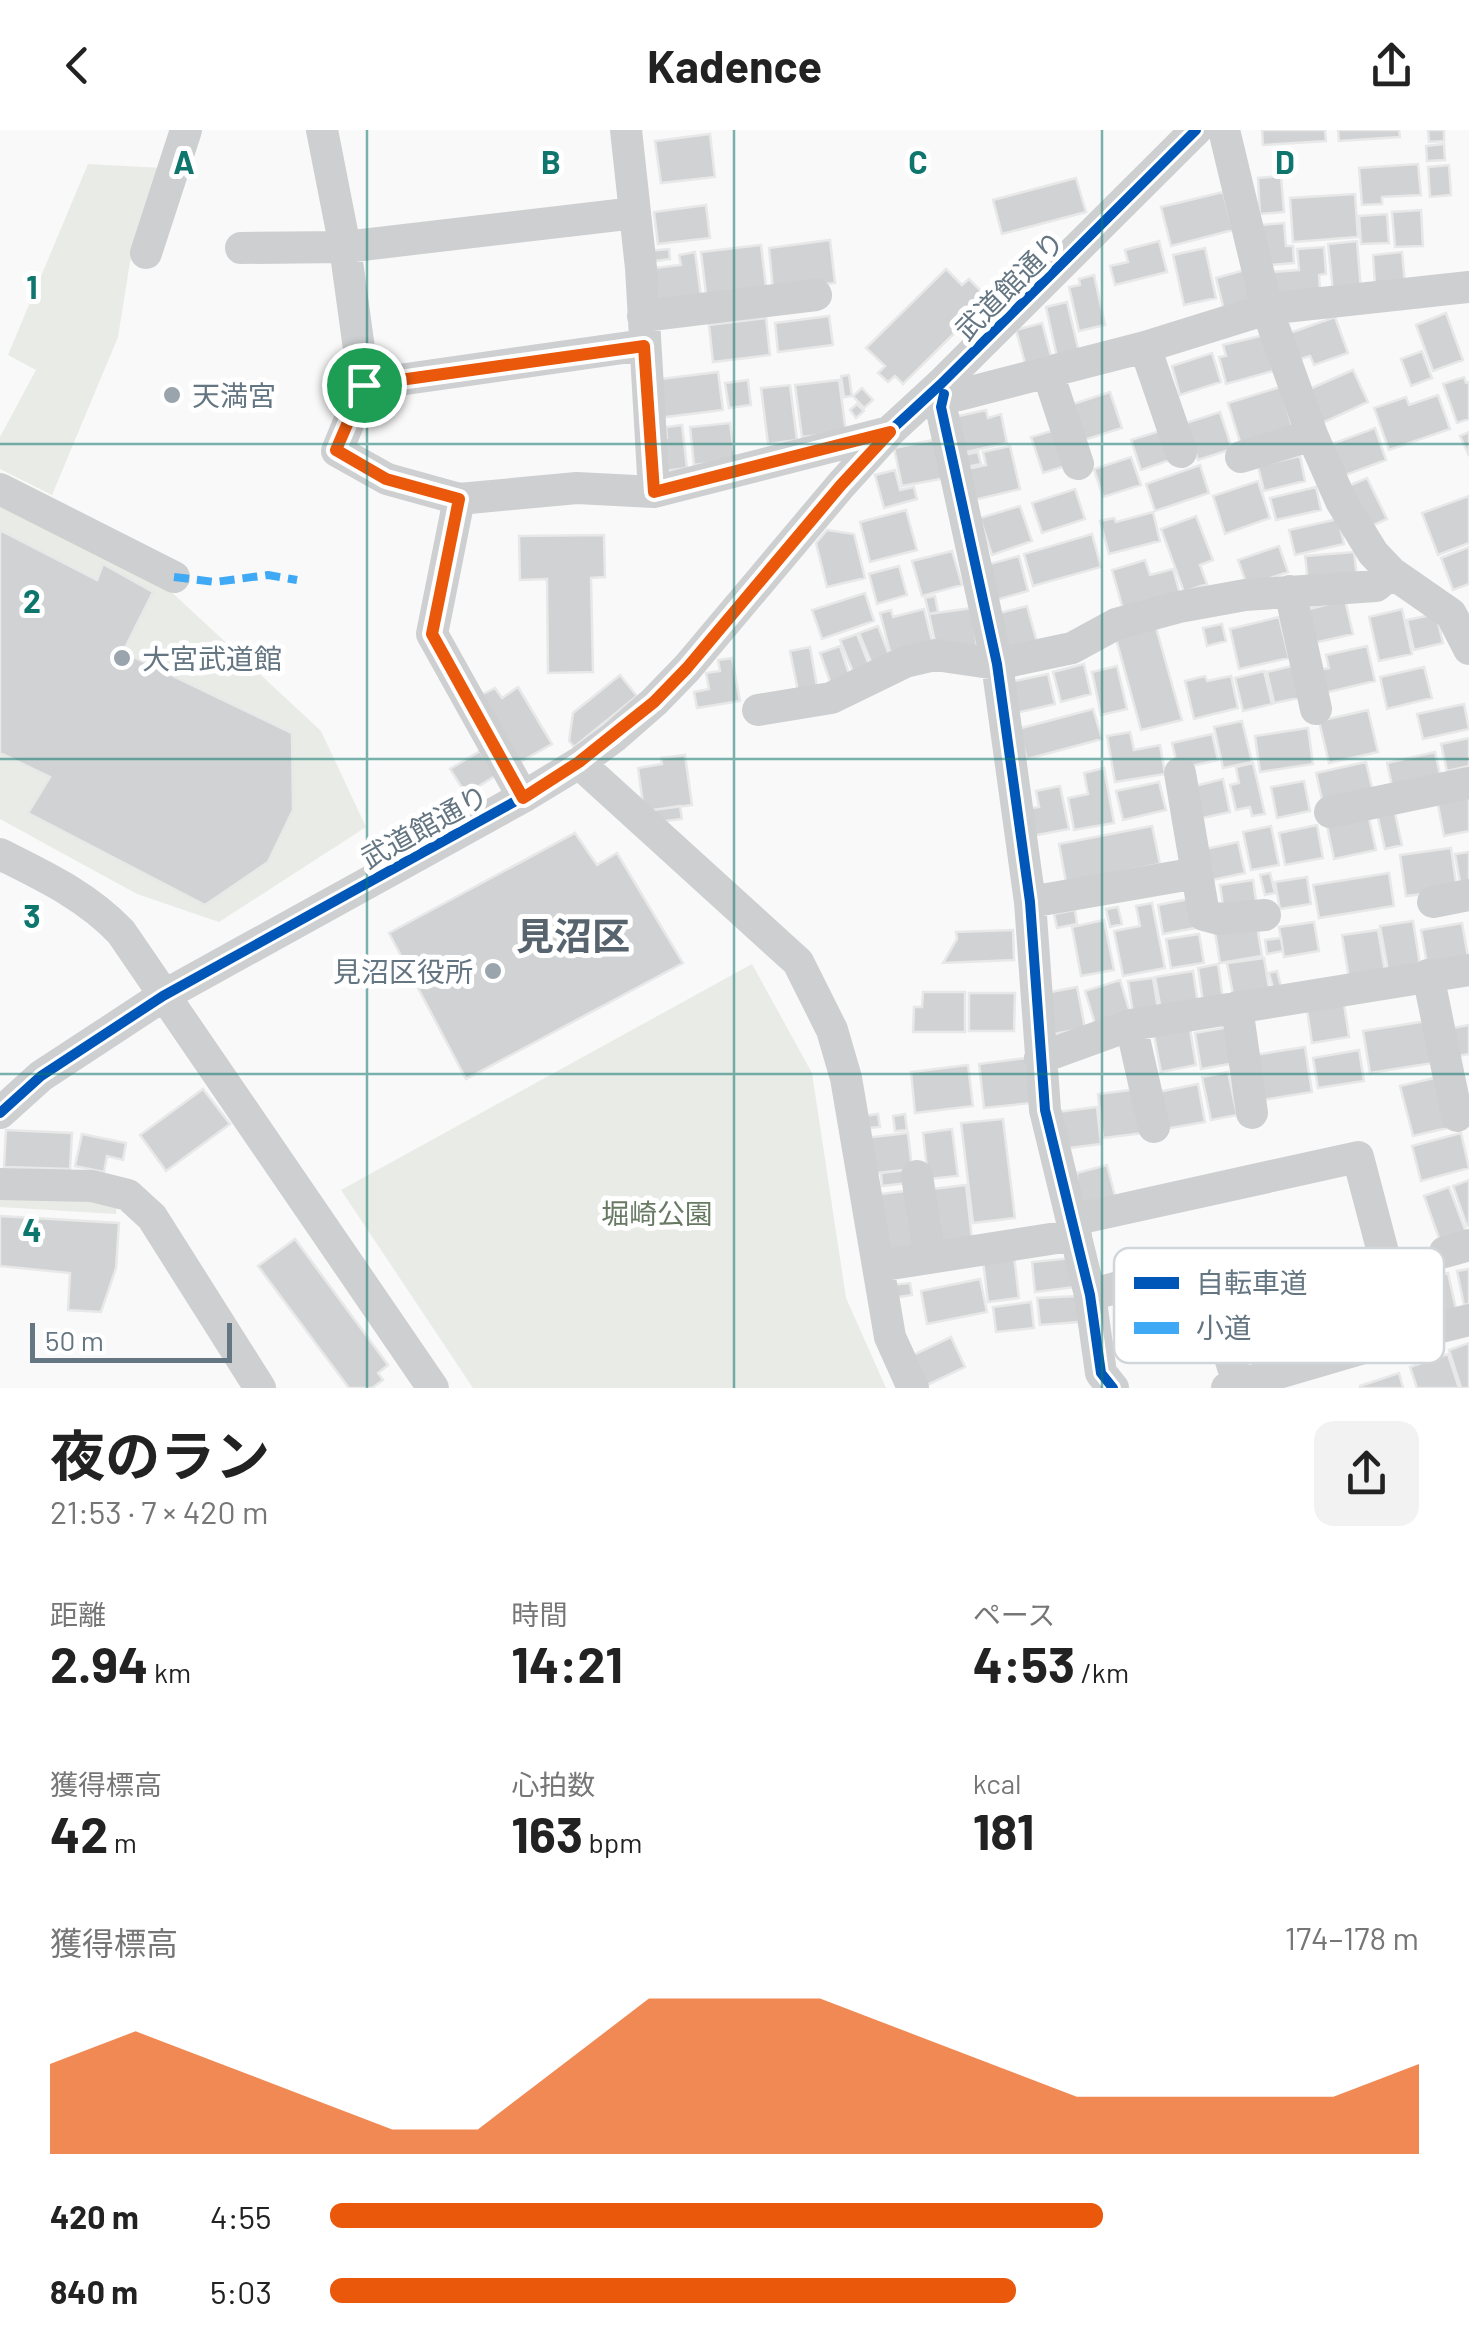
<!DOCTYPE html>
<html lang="ja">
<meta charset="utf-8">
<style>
:root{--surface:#fff;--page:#f2f2f2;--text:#222;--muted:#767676;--accent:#ea580c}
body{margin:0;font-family:Barlow,"Noto Sans JP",sans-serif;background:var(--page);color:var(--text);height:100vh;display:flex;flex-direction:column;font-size:38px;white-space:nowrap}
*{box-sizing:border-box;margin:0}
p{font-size:32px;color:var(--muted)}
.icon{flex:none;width:55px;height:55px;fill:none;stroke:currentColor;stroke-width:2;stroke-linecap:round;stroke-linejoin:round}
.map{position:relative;height:1258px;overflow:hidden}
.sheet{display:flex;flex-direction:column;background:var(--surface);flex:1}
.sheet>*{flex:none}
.scale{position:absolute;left:30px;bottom:25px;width:202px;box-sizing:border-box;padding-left:10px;border:5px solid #657683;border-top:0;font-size:28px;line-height:35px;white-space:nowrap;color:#657683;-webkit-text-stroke:8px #fff;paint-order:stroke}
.pin{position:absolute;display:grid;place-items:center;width:85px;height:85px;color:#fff;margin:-42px;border:5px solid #fff;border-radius:50%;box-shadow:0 2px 10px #0007}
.round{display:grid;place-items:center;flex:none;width:105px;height:105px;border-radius:20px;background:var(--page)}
.summary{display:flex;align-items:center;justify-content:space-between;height:170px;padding:0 50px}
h1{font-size:55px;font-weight:700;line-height:75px}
.stats{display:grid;grid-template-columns:repeat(3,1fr);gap:15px;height:170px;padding:10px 50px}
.stats div{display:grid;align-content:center}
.stats b{font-size:50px;font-weight:700}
.stats small{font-size:28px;font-weight:400}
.stats p{font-size:28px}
.chart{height:280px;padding:20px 50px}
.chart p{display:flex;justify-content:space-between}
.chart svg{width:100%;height:180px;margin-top:10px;fill:var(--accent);opacity:.7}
ul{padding:0 50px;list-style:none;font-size:32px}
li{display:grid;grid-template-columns:160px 120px 1fr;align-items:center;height:75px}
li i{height:25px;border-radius:12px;background:var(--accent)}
header{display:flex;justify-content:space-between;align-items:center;height:130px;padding:0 50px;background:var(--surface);font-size:45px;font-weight:700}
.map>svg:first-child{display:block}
.green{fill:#e8ebe6}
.building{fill:#d0d2d3;stroke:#e8e8e8;stroke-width:2.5}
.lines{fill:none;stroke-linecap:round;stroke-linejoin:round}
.minor{stroke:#cecfd0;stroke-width:32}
.quiet{stroke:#3fa9f5;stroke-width:8;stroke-dasharray:15 8;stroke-linecap:butt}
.cycleway-casing{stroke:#fff;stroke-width:16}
.cycleway{stroke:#0057b8;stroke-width:10}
.route-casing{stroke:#fff;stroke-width:20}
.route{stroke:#ea580c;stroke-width:12}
.grid{fill:none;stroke:#0f766e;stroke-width:2.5;stroke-opacity:0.55}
.poi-dot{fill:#99a4ac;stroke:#fff;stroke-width:4}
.labels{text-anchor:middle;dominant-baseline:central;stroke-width:10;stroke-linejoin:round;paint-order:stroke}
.street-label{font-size:28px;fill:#657683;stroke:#fff}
.poi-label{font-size:28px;fill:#657683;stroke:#fff;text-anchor:start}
.park-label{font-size:28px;fill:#687a64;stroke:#fff}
.district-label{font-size:38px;font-weight:bold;fill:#57646e;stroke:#fff}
.key{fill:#fff;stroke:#d1d6da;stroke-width:2.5}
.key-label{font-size:28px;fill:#657683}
.grid-label{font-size:32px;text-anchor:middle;font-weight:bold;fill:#0f766e;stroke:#fff;stroke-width:10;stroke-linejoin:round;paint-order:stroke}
</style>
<header><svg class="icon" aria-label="back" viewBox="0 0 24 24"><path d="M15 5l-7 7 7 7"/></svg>Kadence<svg class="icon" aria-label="share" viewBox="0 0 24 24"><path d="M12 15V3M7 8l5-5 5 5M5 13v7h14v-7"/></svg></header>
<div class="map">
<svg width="1469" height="1258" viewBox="0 0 1469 1258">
<rect width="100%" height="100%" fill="#f9f9f9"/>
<!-- green -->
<path class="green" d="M88,34l75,4 -33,94 -12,75 -66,158 -52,-26v-32l36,-67 -28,-15z
M0,371l165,85 156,145 45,96 -147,95 -82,-28 -137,-75z
M752,834l60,109 34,225 40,90h-413l-132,-198z
M0,1061l117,7 -1,16 -116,-7z"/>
<!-- building -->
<path class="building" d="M1262,0h63l1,11 -63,4z
M1338,0h61l1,7 -61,4z
M1428,0h16v11l-15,1z
M710,4l5,43 -54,6 -6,-42z
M1444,14l1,16 -18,1 -1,-15z
M1418,34l3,31 -39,2v7l-20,1 -3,-37z
M1449,35l2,30 -21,2 -2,-30z
M1281,46l3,36 -24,2 -2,-36z
M1076,48l10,34 -84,22 -9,-34z
M1223,62l10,38 -62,16 -10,-39z
M1355,64l3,43 -65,5 -3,-44z
M706,75l4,33 -52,6 -4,-32z
M1421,80l2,36 -28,1 -3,-35z
M1387,84l2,29 -28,1 -2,-28z
M1284,93l2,23h7l1,17 -25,2 -8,-40z
M830,110l5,43 -62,7 -4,-42z
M1159,111l8,31 -52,13 -5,-19 18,-4 -3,-12z
M1357,111l4,49 -28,2 -5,-48z
M761,115l5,42 -60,7 -5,-42z
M1324,117l2,27 -7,1 1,15 -46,4 -2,-22 27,-2 -2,-21z
M1205,118l11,50 -32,7 -11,-50z
M669,119l1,10 -22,3 -1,-11z
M695,122l6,44 -43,6 -4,-34 27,-3 -2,-10z
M1402,122l3,31 -30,2 -2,-30z
M946,139l16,16 7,-6 20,20 -86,85 -8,-8 -7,6 -10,-9 7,-7 -19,-18z
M1245,140l10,36 -30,8 -9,-36z
M1094,145l11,50 -26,6 -10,-44 11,-2 -1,-6z
M1067,172l12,50 -22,5 -11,-50z
M1446,183l17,47 -30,11 -17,-46z
M829,186l4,29 -55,7 -3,-29z
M1335,187l13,36 -34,12 -4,-9 -10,3 -13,-25z
M766,188l4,37 -57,7 -4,-37z
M1042,193l9,33 -26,7 -9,-33z
M1264,205l9,36 -47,13 -7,-27 7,-1 -3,-11z
M1422,221l10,27 -21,8 -10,-27z
M1212,223l9,29 -41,13 -8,-29z
M1353,240l15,32 -48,22 -15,-33z
M718,242l5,38 -66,8 -5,-38z
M849,245l3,21 -8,1 -3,-21z
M1464,247l2,6 3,-1v37l-12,4 -14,-39z
M748,250l3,25 -22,3 -4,-25z
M839,250l7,52 -44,5 -7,-52z
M790,255l7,55 -29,4 -7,-56z
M1280,257l13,42 -52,16 -13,-42z
M862,258l11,12 -9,8 -11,-12z
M1110,262l12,36 -41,13 -11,-36z
M1438,265l12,34 -61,21 -15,-42 32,-11 3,8z
M857,274l7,7 -8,7 -6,-8z
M986,280l2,8 13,-4 6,29 -45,10 -8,-36z
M1220,282l12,37 -34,11 -12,-37z
M730,293l5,37 -41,5 -4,-38z
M682,295l5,43 -30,4 -5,-31 15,-3 -1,-11z
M1375,298l11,32 -43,16 -11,-32z
M1058,299l11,36 -26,8 -12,-36z
M1163,300l10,29 -32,11 -10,-30z
M1469,302v24l-9,-20z
M938,309l8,39 -44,8 -8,-38z
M1010,316l10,43 -46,11 -7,-31 19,-4 -3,-13z
M978,322l3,12 -19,4 -3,-12z
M1300,326l5,25 -41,10 -6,-25z
M1131,327l10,28 -38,12 -9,-28z
M1200,335l9,28 -54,18 -9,-27z
M895,340l5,20 14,-3 3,12 -33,9 -9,-33z
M1367,348l20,41 -20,9 -19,-42z
M1258,351l12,37 -45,16 -12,-38z
M1316,357l5,23 -45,10 -6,-22z
M1075,359l10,30 -43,14 -10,-30z
M1469,366v47l-31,12 -16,-42z
M1020,376l12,35 -40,14 -12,-37z
M906,380l11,40 -47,12 -10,-40z
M1153,382l7,29 -51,13 -9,-33 14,-3 2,4z
M1196,386l17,44 -13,5 7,19 -23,8 -23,-63z
M1338,389l6,25 -49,11 -6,-25z
M0,400l97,50 6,-16 50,28 -30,60 169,81 1,77 -25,52 -63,43 -177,-92 22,-36 -50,-24z
M827,400l27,4 11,44 -38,9 -11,-44z
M1092,404l9,33 -68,19 -9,-32z
M604,405l1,42 -14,1 2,94 -45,1 -1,-94 -27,1 -1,-44z
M1279,416l9,26 -41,14 -9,-26z
M1469,417v37l-16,6 -12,-32z
M952,421l10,34 -40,11 -10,-35z
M1354,422l3,25 -49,5 -3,-26z
M1019,426l9,35 -32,9 -10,-35z
M1145,430l5,15 23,-6 7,25 -57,15 -11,-39z
M899,436l8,29 -30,9 -8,-30z
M865,463l9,28 -52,18 -10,-29z
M935,466l3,16 -9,2 -4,-16z
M1345,470l8,34 -44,10 -8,-33z
M1027,476l11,40 -35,10 -11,-41z
M972,478l5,39 -41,-1 -7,-32z
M924,479l8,32 -42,11 -10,-39 11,-3 2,7z
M1402,479l10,45 -33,7 -10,-44z
M1436,484l7,29 -29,7 -7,-30z
M1279,487l10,41 -50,11 -9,-40z
M1155,494l27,96 -41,10 -26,-95z
M1222,494l4,17 -19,5 -4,-18z
M878,496l12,31 -18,7 -13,-31z
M857,504l12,31 -16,7 -13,-32z
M840,516l10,31 -19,7 -11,-31z
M1367,516l8,35 -51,12 -5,-23 10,-2 -3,-13z
M810,517l8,45 -19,4 -9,-45z
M732,528l8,43 -43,7 -3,-16 15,-3 -3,-16 14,-2 -2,-11z
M1084,534l7,30 -30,8 -8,-30z
M1117,536l10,43 -26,6 -9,-43z
M1292,536l7,32 -25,5 -7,-31z
M1424,537l8,31 -45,11 -7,-32z
M1264,541l8,33 -29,7 -8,-33z
M1048,544l7,30 -43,10 -7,-31z
M620,545l17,21 -63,51 -5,-6 4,-28z
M1205,546l2,5 24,-5 7,32 -44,11 -9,-38z
M518,557l34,57 -32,18 -39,-67 14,-7 7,10z
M1464,574l5,25 -46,10 -6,-25z
M1093,579l9,30 -75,20 -9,-30z
M1368,580l10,42 -49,11 -10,-42z
M1242,591l10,41 -29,6 -9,-41z
M1308,598l5,36 -53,8 -5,-36z
M1130,602l4,18 26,-5 5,29 -50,8 -8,-46z
M1212,604l6,26 -40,9 -6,-26z
M1469,608v28l-22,5 -6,-27z
M480,621l15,25 -29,18 -16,-25z
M1435,622l6,27 -48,11 -6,-27z
M685,625l7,50 -48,6 -6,-43 24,-4 -1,-6z
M1366,632l7,30 -50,12 -7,-31z
M1253,633l12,51 -13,2 -2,-9 -14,3 -6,-25 9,-2 -3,-16z
M1104,638l10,55 -40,7 -6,-32 20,-4 -4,-21z
M1223,649l7,33 -32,7 -7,-32z
M1304,651l6,30 -33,7 -6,-31z
M1159,652l7,28 -43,10 -7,-29z
M1060,656l9,43 -43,8 -6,-27 19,-3 -3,-16z
M1469,665v36l-25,5 -7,-36z
M680,676l2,13 -24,3 -11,-11z
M1394,679l8,36 -17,4 -8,-36z
M1369,688l7,32 -42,9 -7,-33z
M1317,695l6,33 -38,7 -6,-32z
M1152,696l8,38 -94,18 -7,-38z
M1271,696l8,39 -28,5 -8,-38z
M575,703l22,32 20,-12 66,110 -217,116 -77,-146z
M1238,712l7,31 -33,7 -7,-31z
M1451,718l6,42 -51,6 -6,-41z
M1469,722v35l-8,1 -6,-34z
M1270,743l5,20 -10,2 -5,-20z
M1389,743l5,33 -75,12 -6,-33z
M1307,747l4,27 -31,5 -5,-27z
M1253,750l4,27 -33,5 -4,-27z
M1189,769l6,29 -32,6 -5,-29z
M1152,773l13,65 -42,8 -9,-45 26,-5 -4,-20z
M1118,777l4,17 -12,3 -4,-18z
M1075,780l2,14 -20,4 -3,-14z
M1104,790l10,50 -33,6 -9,-49z
M1413,791l7,44 -32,5 -8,-44z
M1314,792l5,29 -35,6 -5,-30z
M1462,793l6,34 -41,7 -6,-34z
M1257,796l5,30 -42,7 -5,-31z
M1013,800l1,30 -71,3 14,-24 -1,-7z
M1378,800l7,42 -36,6 -7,-43z
M1199,804l5,29 -33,5 -5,-29z
M1281,808l2,13 -16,3 -2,-14z
M1264,828l5,30 -36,6 -6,-31z
M1218,834l5,35 -20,3 -5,-34z
M1193,841l5,33 -37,6 -6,-33z
M1277,841l4,15 -8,2 -4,-15z
M1153,848l5,31 -25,4 -5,-32z
M1120,850l11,36 -35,11 -11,-36z
M1077,857l8,41 -36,7 -8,-41z
M923,862h42v40h-52l1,-25h8z
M969,863h46l-1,38h-45z
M1344,874l5,33 -37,6 -5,-33z
M1427,891l6,42 -63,10 -7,-42z
M1469,895v29l-11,2 -5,-28z
M1229,897l6,36 -34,6 -6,-36z
M1190,899l6,36 -35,7 -7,-37z
M1305,917l7,45 -49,8 -8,-45z
M1359,920l5,31 -46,7 -5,-30z
M1026,928l5,45 -47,5 -5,-44z
M968,935l5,41 -58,7 -4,-41z
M1228,942l9,43 -26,5 -9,-43z
M1434,948l13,50 -34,8 -13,-50z
M1198,954l7,38 -40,7 -7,-37z
M203,959l27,35 -64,47 -26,-36z
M1138,959l6,44 -41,5 -5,-44z
M1097,977l4,37 -40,5 -4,-37z
M878,984l2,13 -22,2 -2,-12z
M905,984l2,16 -12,1 -2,-15z
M1003,989l12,99 -42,5 -12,-100z
M952,999l6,47 -30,3 -5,-46z
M6,1000l66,3 -2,36 -66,-2z
M908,1003l4,36 -43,5 -5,-36z
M1461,1003l8,35 -48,13 -9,-35z
M82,1004l44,9 -3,17 -16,-4 -3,16 -29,-6z
M1107,1035l8,31 -37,9 -1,-32z
M906,1040l2,13 -26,3 -1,-13z
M1469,1050v45l-2,1 -14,-40z
M966,1055l6,54 -34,4 -6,-54z
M1449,1057l17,45 -26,9 -16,-45z
M913,1060l7,58 -40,5 -7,-58z
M0,1086l119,7 -3,45 -15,44 -33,-2 2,-37 -70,-7z
M295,1109l93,126 -10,8 5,7 -11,8h-23l-91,-122z
M1014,1126l5,42 -31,4 -5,-42z
M1072,1128l3,29 -40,5 -3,-30z
M1469,1139v35l-5,1 -7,-34z
M1448,1143l8,36 -46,10 -7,-36z
M980,1149l7,33 -60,12 -6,-33z
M910,1153l2,12 -20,3 -2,-13z
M1077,1166l2,26 -39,3 -3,-27z
M1031,1172l3,26 -38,4 -3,-25z
M951,1207l14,30 -38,18 -14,-30z
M1469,1213v45h-8l-12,-38z
M1448,1224l11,34h-42l-7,-21z
M1399,1243l4,15h-43v-2z"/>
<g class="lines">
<!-- minor -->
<path class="minor" d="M322,0l23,117 19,138 -27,66 50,28 72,20 118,-11 77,4 235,-60
M626,0l15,138 13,224
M1224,0l43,179 45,126 29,66 32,52 19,20 59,41 18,35
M241,118l104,-1 290,-34
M146,123l40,-123
M643,186l173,-21
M1145,217l36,105
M1048,243l30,91
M941,254l3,10 15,1 186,-48 122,-38 202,-22
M364,255l280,-40
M944,264l-3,13 56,257 33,238 15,208 45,185 11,78 12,15
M1241,327l71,-22
M0,359l174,88
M459,369l-27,135 91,163
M1290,461l26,118
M758,580l73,-12 74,-36 30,-7 62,9 75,-16 44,-24 63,-17 66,-12 131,-9 16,-13
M579,633l219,199 34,68 14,48 44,259 23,51
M1180,643l24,142 15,4 46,-4
M1330,682l139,-29
M0,724c44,22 87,42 121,78l312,456
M1030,772l167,-29
M1433,772l36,-7
M1428,845l29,141
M1237,877l15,106
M1131,895l23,102
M1040,928l91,-33 338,-55
M0,983l41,-37 122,-80 360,-199 56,-34 35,-26 40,-35 33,-34 154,-183 49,-54 51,-47 255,-254
M917,1046l13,82
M0,1054l92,2 36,9 24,22 108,171
M1073,1090l285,-63 47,179
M1445,1122l24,-7
M878,1136l198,-31
M1090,1165l112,-31 36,120
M1227,1258l178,-52 64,-16"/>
<!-- quiet -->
<path class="quiet" d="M174,447l41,5 53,-7 29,5"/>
<!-- cycleway casing -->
<g class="cycleway-casing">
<path id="cycleway" d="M944,264l-3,13 56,257 33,238 15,208 45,185 11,78 12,15
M0,983l41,-37 122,-80 360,-199 56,-34 35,-26 40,-35 33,-34 154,-183 49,-54 51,-47 255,-254"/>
</g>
<!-- cycleway -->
<use href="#cycleway" class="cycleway"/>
</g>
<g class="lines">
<!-- route casing -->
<g class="route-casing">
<path id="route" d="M644,216l10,146 236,-60 -49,53 -154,183 -33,34 -75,60 -56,36 -91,-164 27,-135 -73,-20 -50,-29 28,-65z"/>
</g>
<!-- route -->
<use href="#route" class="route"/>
</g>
<!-- grid -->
<path class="grid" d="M367,0v1258M734,0v1258M1102,0v1258M0,314h1469M0,629h1469M0,944h1469"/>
<!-- markers -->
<g class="poi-dot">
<circle cx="172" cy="265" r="10"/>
<circle cx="122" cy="528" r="10"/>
<circle cx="493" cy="841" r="10"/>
</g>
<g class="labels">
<!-- street labels -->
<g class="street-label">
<text transform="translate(1009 155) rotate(-45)">武道館通り</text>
<text transform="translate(424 696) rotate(-29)">武道館通り</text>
</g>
<!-- poi labels -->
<g class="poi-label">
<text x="192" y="265">天満宮</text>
<text x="142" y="528">大宮武道館</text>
<text x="473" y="841" text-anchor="end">見沼区役所</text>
</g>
<!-- park labels -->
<g class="park-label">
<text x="657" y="1083">堀崎公園</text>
</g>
<!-- district labels -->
<g class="district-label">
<text x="573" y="805">見沼区</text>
</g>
</g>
<!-- legend -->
<rect x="1114" y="1118" width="330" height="115" rx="15" class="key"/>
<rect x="1134" y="1147" width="45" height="12" fill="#0057b8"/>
<rect x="1134" y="1192" width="45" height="12" fill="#3fa9f5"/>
<g class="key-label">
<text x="1196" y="1163">自転車道</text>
<text x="1196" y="1208">小道</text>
</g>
<g class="grid-label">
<text x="184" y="44">A</text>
<text x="551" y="44">B</text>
<text x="918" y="44">C</text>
<text x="1285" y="44">D</text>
<text x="32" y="169">1</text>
<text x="32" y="483">2</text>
<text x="32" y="798">3</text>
<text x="32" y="1112">4</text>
</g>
</svg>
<div class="scale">50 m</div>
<div class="pin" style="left:364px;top:255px;background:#1e9e55"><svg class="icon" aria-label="arrive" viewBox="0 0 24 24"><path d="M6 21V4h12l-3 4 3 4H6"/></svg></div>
</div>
<section class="sheet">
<div class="summary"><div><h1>夜のラン</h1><p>21:53 · 7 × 420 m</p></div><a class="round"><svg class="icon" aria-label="share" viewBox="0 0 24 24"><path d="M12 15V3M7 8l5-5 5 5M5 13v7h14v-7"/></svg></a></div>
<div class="stats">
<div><p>距離</p><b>2.94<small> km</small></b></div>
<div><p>時間</p><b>14:21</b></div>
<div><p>ペース</p><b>4:53<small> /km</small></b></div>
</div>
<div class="stats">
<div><p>獲得標高</p><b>42<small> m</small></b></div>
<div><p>心拍数</p><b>163<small> bpm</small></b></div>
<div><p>kcal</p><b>181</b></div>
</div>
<div class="chart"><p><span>獲得標高</span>174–178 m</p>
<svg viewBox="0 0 160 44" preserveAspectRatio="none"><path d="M0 44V22L10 14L20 22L30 30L40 38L50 38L60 22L70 6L80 6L90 6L100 14L110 22L120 30L130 30L140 30L150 30L160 22V44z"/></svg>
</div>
<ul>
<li><b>420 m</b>4:55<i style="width:71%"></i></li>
<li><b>840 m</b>5:03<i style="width:63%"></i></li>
</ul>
</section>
